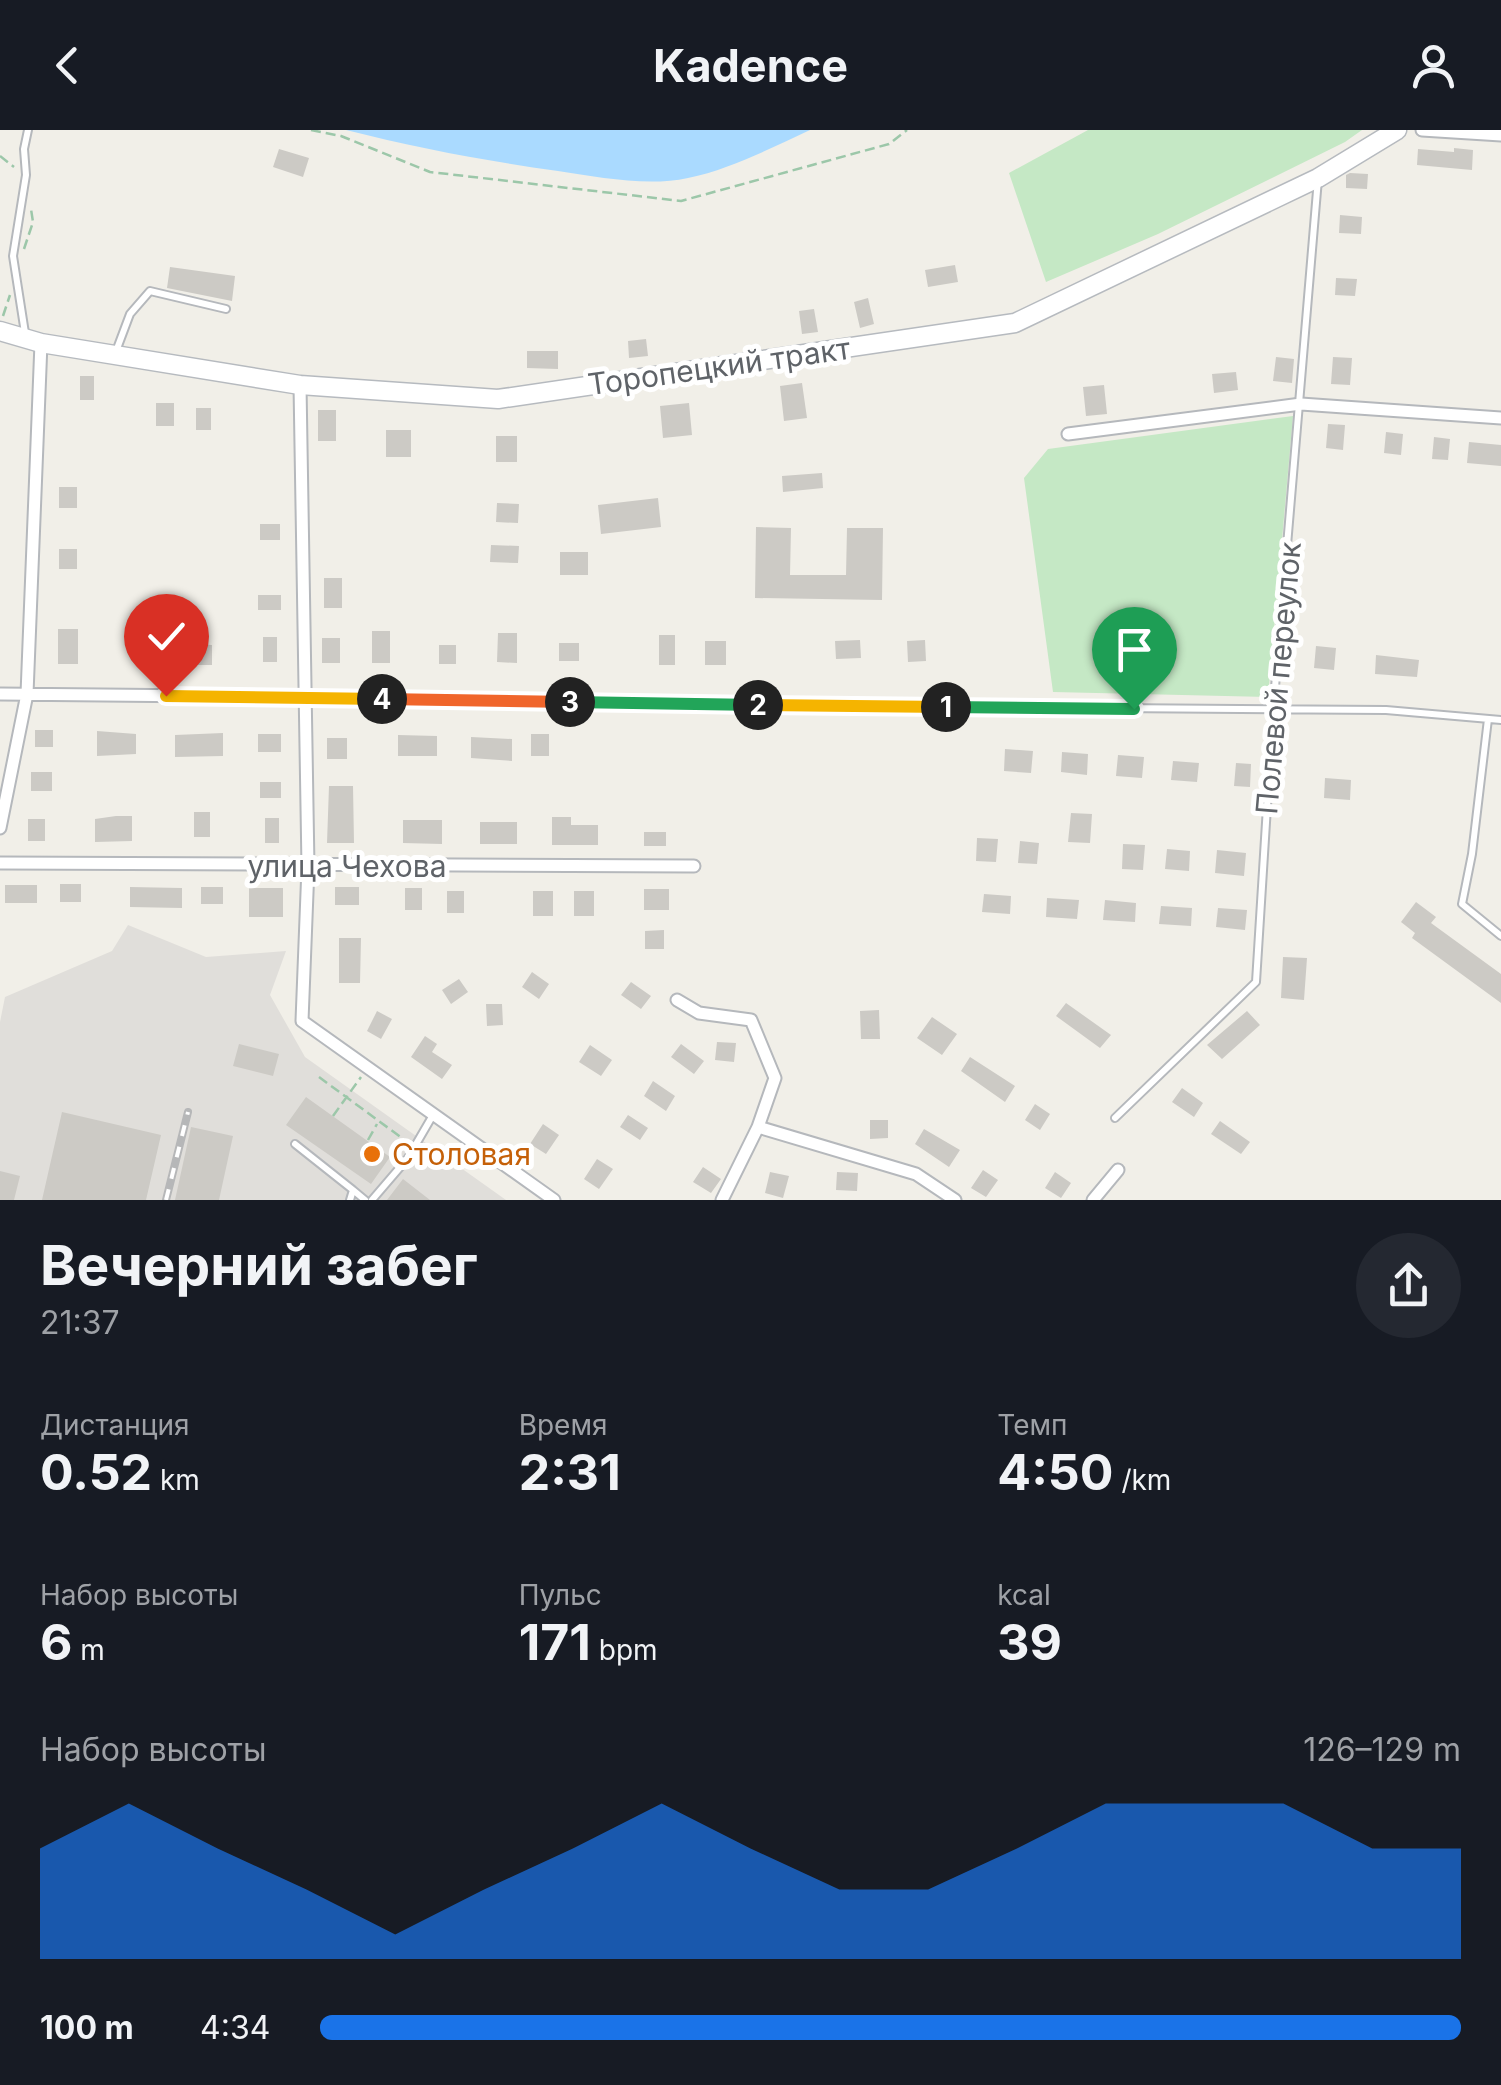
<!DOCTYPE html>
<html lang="ru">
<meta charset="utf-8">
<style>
:root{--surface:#171b24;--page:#242831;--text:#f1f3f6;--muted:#9ea1a6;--accent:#1a73e8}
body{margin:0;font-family:Inter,sans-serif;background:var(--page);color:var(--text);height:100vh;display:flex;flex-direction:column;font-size:38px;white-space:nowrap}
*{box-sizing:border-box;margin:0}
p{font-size:32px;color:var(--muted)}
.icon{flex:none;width:55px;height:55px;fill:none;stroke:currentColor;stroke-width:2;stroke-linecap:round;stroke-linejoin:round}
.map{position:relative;height:1070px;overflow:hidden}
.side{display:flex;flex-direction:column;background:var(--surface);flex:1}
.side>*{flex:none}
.pin{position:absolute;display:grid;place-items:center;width:85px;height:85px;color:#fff;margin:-102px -42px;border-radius:50% 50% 50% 0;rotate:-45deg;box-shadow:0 0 10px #0007}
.pin .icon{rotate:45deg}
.km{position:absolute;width:50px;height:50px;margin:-25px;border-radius:50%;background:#222;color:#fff;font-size:28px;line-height:50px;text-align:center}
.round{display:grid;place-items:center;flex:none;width:105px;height:105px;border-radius:52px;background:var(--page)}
.overview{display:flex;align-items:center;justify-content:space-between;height:170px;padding:0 40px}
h1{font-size:55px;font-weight:700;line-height:75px}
.figures{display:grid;grid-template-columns:repeat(3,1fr);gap:15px;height:170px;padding:10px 40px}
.figures div{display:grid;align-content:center}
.figures b{font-size:50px;font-weight:700}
.figures small{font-size:28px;font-weight:400}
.figures p{font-size:28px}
.chart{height:280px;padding:20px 40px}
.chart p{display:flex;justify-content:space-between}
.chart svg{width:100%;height:180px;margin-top:10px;fill:var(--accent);opacity:.7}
ul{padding:0 40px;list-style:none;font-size:32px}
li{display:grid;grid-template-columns:160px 120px 1fr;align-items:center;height:75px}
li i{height:25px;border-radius:12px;background:var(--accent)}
header{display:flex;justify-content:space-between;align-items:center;height:130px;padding:0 40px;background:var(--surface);font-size:45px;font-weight:700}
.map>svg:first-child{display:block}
.industrial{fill:#e0deda}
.green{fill:#c5e8c5}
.water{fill:#aadaff}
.building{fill:#cccac5}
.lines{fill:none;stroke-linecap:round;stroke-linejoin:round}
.service-casing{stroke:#b5b8bc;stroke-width:10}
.minor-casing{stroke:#b5b8bc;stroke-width:15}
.secondary-casing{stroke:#b6babf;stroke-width:21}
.path{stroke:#9cc7a9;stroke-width:2.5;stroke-dasharray:10 5;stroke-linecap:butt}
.service{stroke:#fff;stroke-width:6}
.minor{stroke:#fff;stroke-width:11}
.secondary{stroke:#fff;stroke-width:18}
.rail-casing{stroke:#b6b7b8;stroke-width:8}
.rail{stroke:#fff;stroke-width:4;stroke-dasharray:11;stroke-linecap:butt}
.split-1-casing{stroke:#fff;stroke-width:20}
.split-2-casing{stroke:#fff;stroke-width:20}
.split-3-casing{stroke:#fff;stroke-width:20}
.split-4-casing{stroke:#fff;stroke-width:20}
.split-5-casing{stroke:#fff;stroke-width:20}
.split-1{stroke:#22a559;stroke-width:12}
.split-2{stroke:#f5b400;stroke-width:12}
.split-3{stroke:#22a559;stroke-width:12}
.split-4{stroke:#f0652b;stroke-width:12}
.split-5{stroke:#f5b400;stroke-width:12}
.food-dot{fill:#e8710a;stroke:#fff;stroke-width:4}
.labels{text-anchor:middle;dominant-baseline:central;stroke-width:10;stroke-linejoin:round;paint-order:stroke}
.street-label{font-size:30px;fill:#5f6368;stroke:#fff}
.food-label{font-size:30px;fill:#c56008;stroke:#fff;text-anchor:start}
</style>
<header><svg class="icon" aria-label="back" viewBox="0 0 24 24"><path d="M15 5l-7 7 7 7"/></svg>Kadence<svg class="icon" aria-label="person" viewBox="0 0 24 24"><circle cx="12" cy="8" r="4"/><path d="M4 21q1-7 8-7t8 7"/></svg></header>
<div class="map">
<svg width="1501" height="1070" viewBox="0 0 1501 1070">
<rect width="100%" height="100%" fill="#f1efe8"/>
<!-- industrial -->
<path class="industrial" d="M128,795l78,32 80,-6 -16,44 35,62 201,143h-506v-178l5,-25 107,-46z"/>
<!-- green -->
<path class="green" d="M1088,0h274l-17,12 -187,92 -112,48 -37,-109z
M1293,286l-25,281 -215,-5 -29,-214 24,-29z"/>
<!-- water -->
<path class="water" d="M346,0h464c-39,18 -79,39 -122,48 -41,9 -89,-1 -130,-7 -72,-10 -141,-23 -212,-41z"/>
<!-- building -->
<path class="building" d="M1454,18l19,2 -1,20 -55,-5 1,-16 36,3z
M279,19l30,9 -6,19 -30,-10z
M1350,43l18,1 -1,15 -21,-1v-13z
M1340,85l22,2 -1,17 -22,-1z
M955,135l3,17 -30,5 -3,-17z
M170,137l65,9 -3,25 -65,-13z
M1336,148l21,1 -2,17 -20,-1z
M868,168l6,26 -14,4 -6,-26z
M814,179l4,23 -16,2 -3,-23z
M646,209l2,17 -19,2 -1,-17z
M527,221h31v18l-31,-1z
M1276,227l18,2 -2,24 -19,-2z
M1333,227l19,1 -2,27 -19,-1z
M1236,242l2,18 -24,3 -2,-19z
M80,246h14v24h-14z
M802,253l5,35 -23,3 -4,-35z
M1104,255l3,29 -21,2 -3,-29z
M156,273h18v23h-18z
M689,273l3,32 -29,3 -3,-32z
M196,278h15v22h-15z
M318,280h18v31h-18z
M1328,294l17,1 -2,25 -17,-2z
M386,300h25v27h-25z
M1386,302l17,2 -2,21 -17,-2z
M496,306h21v26h-21z
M1434,307l16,2 -2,21 -16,-1z
M1469,312l32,3v21l-34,-3z
M822,343l1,15 -40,4 -1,-16z
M59,357h18v21h-18z
M658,368l3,29 -60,7 -3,-29z
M497,373l22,1 -1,19 -22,-1z
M260,394h20v16h-20z
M756,397l35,1 -1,47h56l1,-47h36l-1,72 -127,-2z
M491,415l28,1 -1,17 -28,-1z
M59,419h18v20h-18z
M560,422h28v23h-28z
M324,448h18v30h-18z
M258,465h23v15h-23z
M58,499h20v35h-20z
M372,501h18v32h-18z
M498,503h19v30l-20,-1z
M659,505h16v30h-16z
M263,507h14v25h-14z
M322,508h18v25h-18z
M860,510l1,18 -25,1 -1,-18z
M925,510l1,21 -18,1 -1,-21z
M705,511h21v24h-21z
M169,513l43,2v20h-43z
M559,513h20v18h-20z
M439,515h17v19h-17z
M1316,516l20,2 -2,22 -20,-2z
M1376,525l43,5 -2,17 -42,-3z
M35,600h18v17h-18z
M97,601l39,3v20l-39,2z
M223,603v23l-48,1v-22z
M258,604h23v18h-23z
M531,604h18v22h-18z
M398,605l39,1v20h-39z
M471,607l41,2v22l-41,-3z
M327,608h20v21h-20z
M1005,619l28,2 -2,22 -27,-2z
M1062,622l26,2 -1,21 -26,-3z
M1118,625l26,2 -2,21 -26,-2z
M1173,631l26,2 -2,19 -26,-2z
M1236,633l15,1 -1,23 -16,-1z
M31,642h21v19h-21z
M1325,648l26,2 -1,20 -26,-2z
M260,652h21v16h-21z
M329,656h24l1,57h-27z
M194,682h16v25h-16z
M1071,683l21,1 -2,29 -22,-1z
M116,686h16v25l-37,1v-23z
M552,687h19v8h27v20h-46z
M265,688h14v25h-14z
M28,689h17v22h-17z
M403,690h39v24l-39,-1z
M480,692h37v22h-37z
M644,702h22v14h-22z
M977,708l21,1 -2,23 -20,-1z
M1020,711l19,2 -2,21 -19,-1z
M1123,714l22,1 -2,25 -21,-1z
M1167,719l23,2 -1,20 -24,-2z
M1217,720l29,3 -2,23 -29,-3z
M60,754h21v18h-21z
M5,755h32v18h-32z
M130,757l52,1v20l-52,-1z
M201,757h22v17h-22z
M335,757h24v18h-24z
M249,758h34v29h-34z
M405,758h17v22h-17z
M644,759h25v21h-25z
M447,761h17v22h-17z
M533,761h20v25h-20z
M574,761h20v25h-20z
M984,764l27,2 -1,18 -28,-2z
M1047,768l32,2 -2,19 -31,-2z
M1105,770l31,3 -1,19 -32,-2z
M1416,772l20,15 -5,6 70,51v29l-89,-65 3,-5 -14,-11z
M1161,776l31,2 -1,18 -32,-2z
M1218,778l29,2 -2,20 -29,-3z
M664,800v19h-19v-18z
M339,808h22l-1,45h-21z
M1283,827l24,1 -3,42 -23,-2z
M532,842l17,12 -10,15 -17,-12z
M459,849l9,13 -17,12 -9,-14z
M631,852l20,14 -10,13 -20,-14z
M1066,873l45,32 -11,13 -44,-32z
M486,874h16l1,21 -16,1z
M879,880l1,29h-19l-1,-28z
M377,881l15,8 -11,20 -14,-8z
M1247,881l13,14 -38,34 -15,-14z
M932,887l25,17 -15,21 -25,-17z
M425,906l12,8 -5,8 20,13 -10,14 -31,-22z
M717,912l19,1 -2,19 -19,-2z
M239,914l40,10 -6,22 -40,-10z
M681,914l23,17 -10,13 -23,-17z
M590,915l22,15 -11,16 -22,-14z
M970,927l45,29 -10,16 -44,-31z
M653,951l22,15 -9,15 -22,-15z
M1182,958l21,15 -9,14 -22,-15z
M306,967l84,60 -19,27 -85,-59z
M1035,974l15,10 -10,16 -15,-10z
M62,982l99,23 -15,65h-104z
M628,985l20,13 -8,12 -20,-13z
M870,990h18v18l-18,1z
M1220,991l30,21 -9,12 -30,-20z
M543,994l16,11 -13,19 -16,-10z
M191,997l42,9 -14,64h-44z
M924,999l36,21 -11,17 -34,-23z
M597,1029l16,10 -14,20 -15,-10z
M703,1037l18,12 -10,14 -18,-11z
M983,1040l15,10 -12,17 -15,-9z
M0,1041l20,5 -6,24h-14z
M770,1042l19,4 -6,22 -18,-5z
M837,1042l21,1 -1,18 -21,-1z
M1055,1042l16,11 -10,15 -16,-10z
M403,1049l27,21h-43z"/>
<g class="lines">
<!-- service casing -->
<g class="service-casing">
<path id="service" d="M25,203l-12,-77 13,-81 -2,-26 4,-19
M115,224l15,-40 20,-23 76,18
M305,567l413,8 668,5 115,10
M1488,589l-16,135 -10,50 39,32
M1115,988l141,-136 17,-271 45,-532
M295,1014l58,46
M350,1070l3,-10 12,10
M372,1070l36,-42 25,-43"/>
</g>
<!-- minor casing -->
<g class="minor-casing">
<path id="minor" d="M1422,0l79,5
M300,255l8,482 -6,154 252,179
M1068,304l233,-30 200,14
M0,564l303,3
M0,698l27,-134 14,-351
M0,733l694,3
M677,870l22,13 52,7 24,58 -17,49 158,47 39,26
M722,1070l36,-73
M1093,1070l25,-30"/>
</g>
<!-- secondary casing -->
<g class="secondary-casing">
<path id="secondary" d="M0,201l41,12 259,42 198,14 517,-76 303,-145 79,-48"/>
</g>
<!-- path -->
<path class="path" d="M311,0l30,6 89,36 251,29 208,-57 18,-14
M0,26l14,11
M24,119l9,-27 -2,-13
M3,186l7,-21
M319,947l87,64
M333,986l28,-39
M368,1010l9,-16"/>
<!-- service -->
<use href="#service" class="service"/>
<!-- minor -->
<use href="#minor" class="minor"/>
<!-- secondary -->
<use href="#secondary" class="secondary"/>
<!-- rail casing -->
<g class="rail-casing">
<path id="rail" d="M166,1070l22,-88"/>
</g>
<!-- rail -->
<use href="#rail" class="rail"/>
</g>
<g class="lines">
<!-- split-1 casing -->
<g class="split-1-casing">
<path id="split-1" d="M946,577l188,2"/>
</g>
<!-- split-2 casing -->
<g class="split-2-casing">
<path id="split-2" d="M758,575l188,2"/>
</g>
<!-- split-3 casing -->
<g class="split-3-casing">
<path id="split-3" d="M570,572l188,3"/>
</g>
<!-- split-4 casing -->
<g class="split-4-casing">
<path id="split-4" d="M382,569l188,3"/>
</g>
<!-- split-5 casing -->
<g class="split-5-casing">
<path id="split-5" d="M166,566l216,3"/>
</g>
<!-- split-1 -->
<use href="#split-1" class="split-1"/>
<!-- split-2 -->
<use href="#split-2" class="split-2"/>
<!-- split-3 -->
<use href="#split-3" class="split-3"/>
<!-- split-4 -->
<use href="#split-4" class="split-4"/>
<!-- split-5 -->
<use href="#split-5" class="split-5"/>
</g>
<!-- markers -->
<circle class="food-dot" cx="372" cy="1024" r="10"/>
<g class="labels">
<!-- street labels -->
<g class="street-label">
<text transform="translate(719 236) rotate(-8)">Торопецкий тракт</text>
<text transform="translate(1278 548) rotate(-85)">Полевой переулок</text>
<text x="347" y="736">улица Чехова</text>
</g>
<!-- food labels -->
<g class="food-label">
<text x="392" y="1024">Столовая</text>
</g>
</g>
</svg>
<div class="pin" style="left:1134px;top:579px;background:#1e9e55"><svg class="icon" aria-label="arrive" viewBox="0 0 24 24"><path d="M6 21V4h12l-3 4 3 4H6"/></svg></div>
<div class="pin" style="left:166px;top:566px;background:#d93025"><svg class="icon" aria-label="check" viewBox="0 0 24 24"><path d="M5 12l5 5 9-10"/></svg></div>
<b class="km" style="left:946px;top:577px">1</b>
<b class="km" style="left:758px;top:575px">2</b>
<b class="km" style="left:570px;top:572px">3</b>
<b class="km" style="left:382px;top:569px">4</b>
</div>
<section class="side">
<div class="overview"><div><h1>Вечерний забег</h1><p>21:37</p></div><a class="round"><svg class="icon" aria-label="share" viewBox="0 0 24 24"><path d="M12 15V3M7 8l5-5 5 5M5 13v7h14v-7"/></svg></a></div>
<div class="figures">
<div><p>Дистанция</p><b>0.52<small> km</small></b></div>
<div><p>Время</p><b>2:31</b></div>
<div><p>Темп</p><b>4:50<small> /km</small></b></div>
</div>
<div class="figures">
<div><p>Набор высоты</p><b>6<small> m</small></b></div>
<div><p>Пульс</p><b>171<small> bpm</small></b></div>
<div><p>kcal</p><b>39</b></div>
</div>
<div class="chart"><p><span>Набор высоты</span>126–129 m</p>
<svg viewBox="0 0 160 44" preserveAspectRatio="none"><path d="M0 44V17L10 6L20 17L30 27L40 38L50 27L60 17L70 6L80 17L90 27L100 27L110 17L120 6L130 6L140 6L150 17L160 17V44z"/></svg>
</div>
<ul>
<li><b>100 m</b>4:34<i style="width:100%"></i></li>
</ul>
</section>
